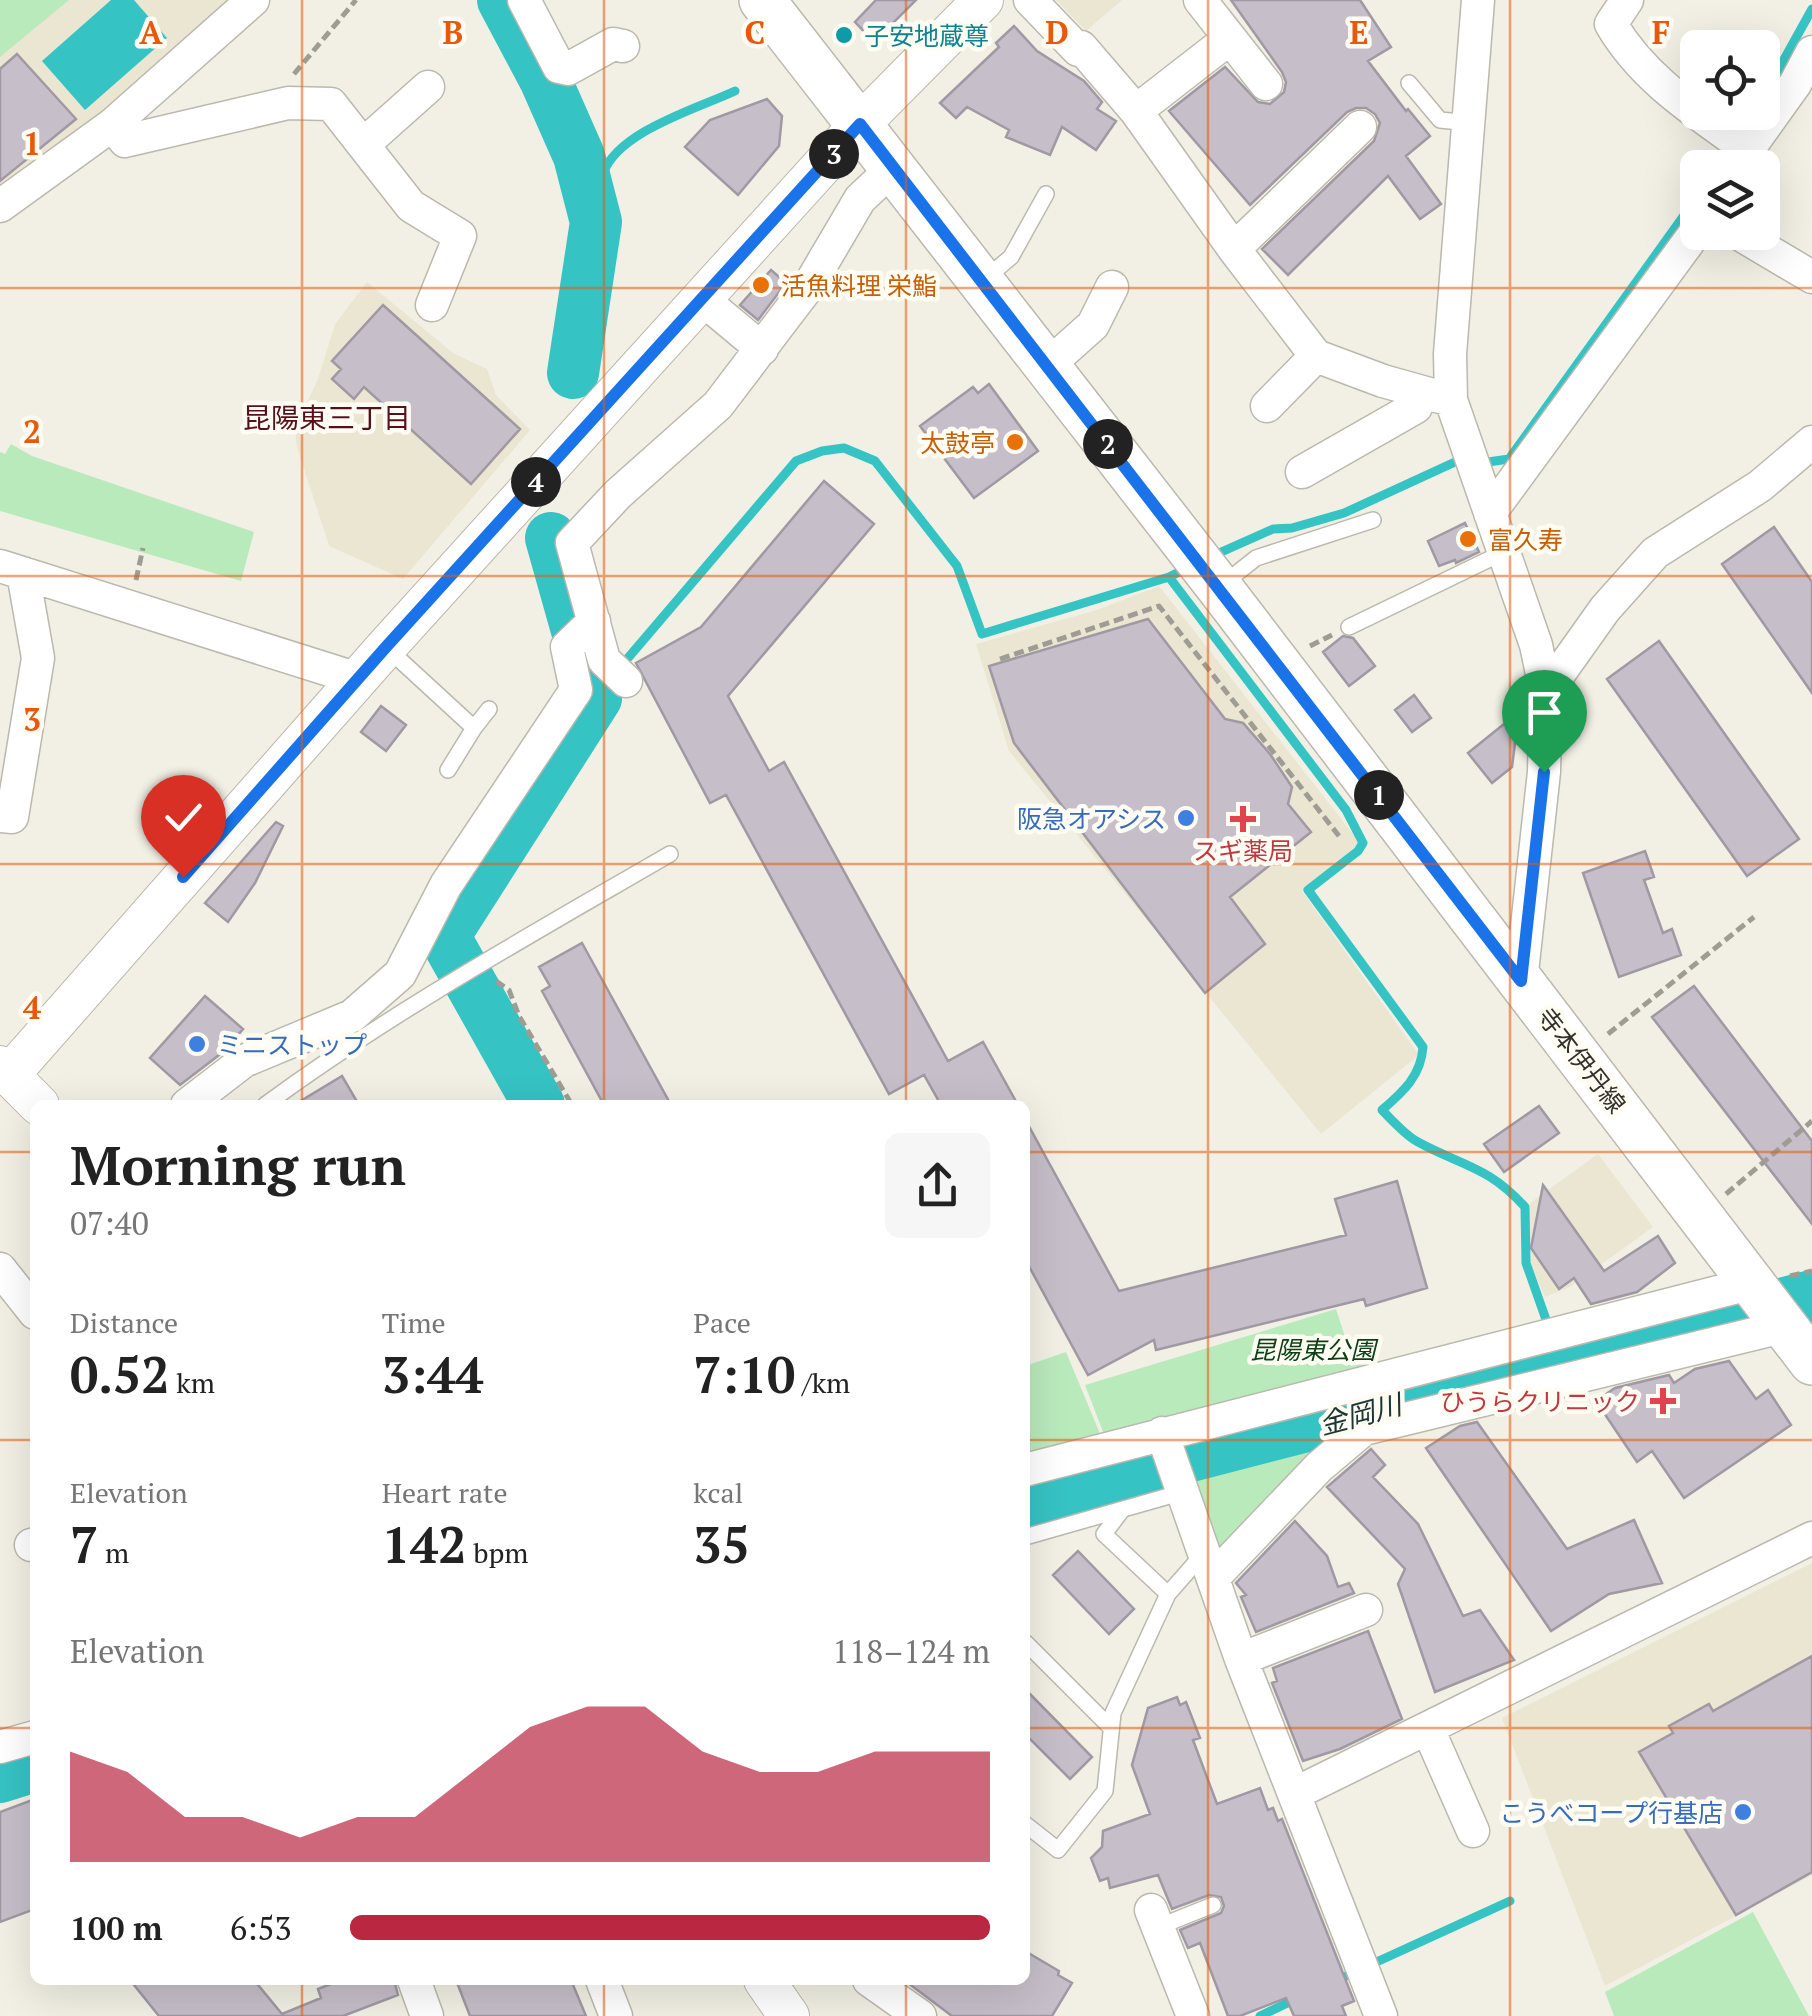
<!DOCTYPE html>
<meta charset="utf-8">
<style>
:root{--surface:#fff;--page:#f6f6f6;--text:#222;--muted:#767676;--accent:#b92741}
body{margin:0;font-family:"PT Serif","Noto Sans JP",serif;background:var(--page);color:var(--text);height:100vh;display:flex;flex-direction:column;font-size:38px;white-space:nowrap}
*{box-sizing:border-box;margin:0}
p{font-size:32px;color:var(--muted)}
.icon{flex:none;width:55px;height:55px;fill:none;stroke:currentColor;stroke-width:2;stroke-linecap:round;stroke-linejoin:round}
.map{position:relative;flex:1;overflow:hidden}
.drawer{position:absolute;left:30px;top:1100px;width:1000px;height:885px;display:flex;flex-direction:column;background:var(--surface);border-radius:15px;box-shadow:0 10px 40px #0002}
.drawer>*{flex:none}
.fabs{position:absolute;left:1680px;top:30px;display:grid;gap:20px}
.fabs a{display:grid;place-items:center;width:100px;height:100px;border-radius:15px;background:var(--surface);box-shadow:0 10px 40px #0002;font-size:50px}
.pin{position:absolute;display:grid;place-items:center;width:85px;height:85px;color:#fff;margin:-102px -42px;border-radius:50% 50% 50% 0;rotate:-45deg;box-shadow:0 0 10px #0007}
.pin .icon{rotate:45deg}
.km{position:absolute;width:50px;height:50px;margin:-25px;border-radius:50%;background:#222;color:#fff;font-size:28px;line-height:50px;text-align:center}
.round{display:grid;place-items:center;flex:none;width:105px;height:105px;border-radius:15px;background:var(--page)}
.summary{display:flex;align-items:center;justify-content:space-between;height:170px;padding:0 40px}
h1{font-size:55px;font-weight:700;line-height:75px}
.stats{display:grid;grid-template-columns:repeat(3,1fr);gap:15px;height:170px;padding:10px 40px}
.stats div{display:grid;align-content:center}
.stats b{font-size:50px;font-weight:700}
.stats small{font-size:28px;font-weight:400}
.stats p{font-size:28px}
.chart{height:280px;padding:20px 40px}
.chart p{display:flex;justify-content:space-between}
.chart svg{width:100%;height:180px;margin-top:10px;fill:var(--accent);opacity:.7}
ul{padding:0 40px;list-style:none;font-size:32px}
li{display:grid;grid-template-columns:160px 120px 1fr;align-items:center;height:75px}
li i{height:25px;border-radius:12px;background:var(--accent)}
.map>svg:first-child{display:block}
.built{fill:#eae6d2}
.green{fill:#b9eabc}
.water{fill:#36c3c4}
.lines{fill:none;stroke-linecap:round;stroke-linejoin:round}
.stream{stroke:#36c3c4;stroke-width:9}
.river{stroke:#36c3c4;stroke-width:52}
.building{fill:#c6bec8;stroke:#a098a2;stroke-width:2.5}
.service-casing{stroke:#bbb8ad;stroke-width:18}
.minor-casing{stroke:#bbb8ad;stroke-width:35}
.tertiary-casing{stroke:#bbb8ad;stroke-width:42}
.secondary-casing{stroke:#bbb8ad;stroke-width:48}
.path{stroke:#9e9c93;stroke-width:5;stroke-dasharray:10 5;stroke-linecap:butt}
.service{stroke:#fff;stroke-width:15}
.minor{stroke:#fff;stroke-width:32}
.tertiary{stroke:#fff;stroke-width:40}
.secondary{stroke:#fff;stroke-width:45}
.route-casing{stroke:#fff;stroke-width:20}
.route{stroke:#1a73e8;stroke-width:12}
.grid{fill:none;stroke:#e8590c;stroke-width:2.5;stroke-opacity:0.55}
.culture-dot{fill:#0f9aa8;stroke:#fffdf3;stroke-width:4}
.food-dot{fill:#e8710a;stroke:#fffdf3;stroke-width:4}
.shop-dot{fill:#3f7fe0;stroke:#fffdf3;stroke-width:4}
.health-dot{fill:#e0444e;stroke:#fffdf3;stroke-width:4}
.labels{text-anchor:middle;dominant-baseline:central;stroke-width:9;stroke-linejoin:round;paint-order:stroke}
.culture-label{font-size:25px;fill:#0d838f;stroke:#fffdf3;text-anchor:start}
.food-label{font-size:25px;fill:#c56008;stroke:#fffdf3;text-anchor:start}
.shop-label{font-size:25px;fill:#366cbe;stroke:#fffdf3;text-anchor:end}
.health-label{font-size:25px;fill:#be3a42;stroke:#fffdf3}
.street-label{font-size:25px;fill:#32312c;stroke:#fffdf3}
.park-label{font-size:25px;font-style:italic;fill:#0d4016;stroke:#fffdf3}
.neighbourhood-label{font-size:28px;fill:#56101b;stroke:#fffdf3}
.water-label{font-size:28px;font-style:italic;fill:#1e3535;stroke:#fffdf3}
.grid-label{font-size:32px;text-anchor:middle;font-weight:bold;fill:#e8590c;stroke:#fffdf3;stroke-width:9;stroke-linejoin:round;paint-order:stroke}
</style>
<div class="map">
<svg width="1812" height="2016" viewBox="0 0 1812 2016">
<rect width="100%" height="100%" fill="#f2f0e4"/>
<!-- built -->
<path class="built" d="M0,0h232l-139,124 -93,69z
M1056,0h66l-36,31z
M367,282l86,71 34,16 9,26 34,35 -127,149 -74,-33 -32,-99 -2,-19 23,-49 17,-55z
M1159,586l201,257 -58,48 117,164 -98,79 -312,-383 -33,-107 121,-34z
M1598,1154l55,73 -83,60 -25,10 -16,-36 -2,-19 3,-39z
M1812,1563v312l-207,111 -103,-268z"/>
<!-- green -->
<path class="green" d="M0,0h69l-69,57z
M11,444l21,12 222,76 -13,49 -241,-70v-59l5,2z
M1336,1309l10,31 23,6 7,20 -271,71 -20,-52z
M1066,1352l35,84 -76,19v-89z
M1338,1438l-119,129 -33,-88z
M1753,1912l56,104h-195l-9,-24z"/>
<!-- water -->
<path class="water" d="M111,0h23l33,38 -82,72 -43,-49z"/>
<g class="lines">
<!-- stream -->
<path class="stream" d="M1762,99l50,-90
M596,222c2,-15 2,-33 7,-48 14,-42 93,-65 132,-83
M1481,463l28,-4 189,-263
M1210,557l63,-28 19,-1 52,-15 111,-51h10
M1169,577l177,233 17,33 -5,8 -50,39 115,157c-2,29 -20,45 -41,63 11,11 23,25 36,32 44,24 70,24 107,65l1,56 35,99
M622,665l174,-204 26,-10 22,-3 31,13 82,105 25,68 187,-57 18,-9
M596,698l7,-1 11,-18
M1335,1981l175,-80
M1260,2016l38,-18"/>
<!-- river -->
<path class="river" d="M503,0l42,79 34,77 17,66 -23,151
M539,1105l-95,-169 152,-238 -45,-160
M1025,1502l111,-32 676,-174
M0,1777l35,-11"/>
</g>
<!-- building -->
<path class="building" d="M876,0h40l-42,42 -19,-20z
M1231,0h129l31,47 -23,14 38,50 2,-2 22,27 -24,20 35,48 -21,15 -32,-43 -100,99 -26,-26 112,-108 6,-18 -5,-9 -9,-6h-10l-9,4 -97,93 -81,-94 56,-44 33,35 12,2 14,-12 2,-10 -4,-10z
M1014,26l23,25 47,30 18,21 -5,7 19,12 -20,29 -34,-23 -12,28 -44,-18 3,-7 -42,-23 -11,11 -16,-15 59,-56 -3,-4z
M17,54l59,65 -76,62v-112z
M767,99l15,17 -3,30 -41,49 -53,-48 25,-27z
M771,270l15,13 -28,37 -18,-15z
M383,305l137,124 -49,55 -107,-97 -10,12 -22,-20 9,-10 -9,-8z
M989,384l49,67 -64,47 -54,-72 53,-39 5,6z
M824,481l50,43 -146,172 41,75 15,-9 164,299 35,-19 35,63h-77l-17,-30 -35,19 -163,-299 -16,8 -74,-140 65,-36z
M1465,523l14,29 -23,11 -1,-3 -16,6 -11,-25z
M1774,527l38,55v111l-90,-129z
M1148,619l77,100 18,4 27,31 22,33 -4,17 23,28 -81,65 35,47 -60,49 -191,-250 -25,-77z
M1343,636l10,2 22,28 -26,20 -26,-34z
M1659,641l140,198 -52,37 -140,-197z
M1414,695l17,23 -19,14 -17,-22z
M381,706l25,19 -20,26 -25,-19z
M1519,712l-7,55 -20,16 -24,-30z
M276,822l7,4 -28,57 -27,39 -23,-19z
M1645,851l9,26 -10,3 19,53 9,-4 9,26 -62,22 -36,-104z
M582,943l89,162h-67l-62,-114 8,-5 -11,-19z
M1694,986l118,155v83l-160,-207z
M205,996l38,33 -20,23 -43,33 -30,-27z
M342,1076l17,29h-65z
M1539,1106l20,27 -55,39 -20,-28z
M1025,1119l94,172 227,-56 -11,-36 62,-18 30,107 -61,18 -2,-7 -208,51 -2,-10 -66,35 -63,-116z
M1543,1185l61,86 54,-35 17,27 -38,29 -46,12 -17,-26 -15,11 -28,-41z
M1729,1361l27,38 12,-9 23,35 -107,73 -32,-47 -15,11 -41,-61 19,-13 54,-13 5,8 21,-14z
M1477,1422l90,127 67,-29 28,63 -53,11 -58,37 -125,-183 34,-22z
M1371,1449l14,16 -12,12 45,47 45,92 17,-6 34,50 -79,32 -37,-108 7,-15 -78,-82z
M1295,1521l32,35 11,31 11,-4 5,10 -98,39 -15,-35 5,-2 -10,-12z
M1078,1551l56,58 -25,25 -56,-59z
M1368,1631l34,88 -62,30 -37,12 -31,-78 5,-2 -4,-13z
M1812,1656v216l-76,43 -97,-163 34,-19 -4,-7 40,-22 4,7z
M1025,1689l67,68 -22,22 -45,-45z
M1177,1697l3,8 6,-3 14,36 -7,2 24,64 43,-16 8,22 5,-2 5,13 4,-2 72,182 -12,5 4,10h-52l-8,-18 -46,18h-12l-28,-73 -12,5 -8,-18 41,-17 3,-7 -3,-9 -12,-2 -37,14 -14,-34 -48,13 -2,-10 -8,3 -9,-23 11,-11 1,-16 47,-17 -18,-49 16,-57z
M35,1799v110l-35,13v-110z
M1025,1951l34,20 -1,4 14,8 -20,33h-100l-48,-36h121z
M130,1980h124l28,34 39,-16 -3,-9 23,-9h53l4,15 -55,21h-184z
M456,1980h115l15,36h-116z"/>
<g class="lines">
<!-- service casing -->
<g class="service-casing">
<path id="service" d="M1409,83l31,37 30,3
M985,279l26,-22 35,-63
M1222,585l34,-27 117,-38
M1349,627l153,-74
M388,649l86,79 -26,42
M474,728l15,-19
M265,1105c128,-94 269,-172 405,-251
M1025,1537l158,-45
M1168,1594l36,-41
M1025,1642l86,86
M1025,1824l33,26 47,-59 8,-78 55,-119 -64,-60 18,-24
M1158,1927l55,-22"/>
</g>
<!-- minor casing -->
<g class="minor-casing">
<path id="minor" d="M524,0l35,67 9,2 45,-25 10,2
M1030,0l48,50 3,-3 55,64 98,138 82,107 67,25 68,19
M1200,0l66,84
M1478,0l-28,354 1,46 85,245 10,47 -2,80 -23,209
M1627,0l-16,24c32,55 85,88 136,125
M1136,111l94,-73
M112,125l13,16 163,-38 43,1 80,102 49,30 -28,69
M364,144l64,-57
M1737,165l58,-81 17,-32
M0,206l112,-81 141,-125
M1736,232l76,45
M1234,249l126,-122
M702,299l60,50
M1047,366l46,-41 19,-38
M1267,406l49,-50
M1302,472l114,-65 5,-15
M1490,513l208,-284
M0,566l358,113
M626,681l-22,-21 -32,-117 46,-49 100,-89 92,-121 50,-85 33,-31
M1546,692l59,-83 50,-56 105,-67 52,-44
M0,816l12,1 26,-159 -15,-85
M187,1105l57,-44 108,-45 48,-42 46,-89 130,-195 -9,-43 27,-26
M0,1269l35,44
M1162,1433l79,226 140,357
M1025,1470l728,-187
M31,1545l4,-1
M1213,1578l106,-111 45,-38 422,-103
M1241,1659l125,-49
M1428,1729l45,102
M0,1747l35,-10
M1296,1793l516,-255
M1151,1910l42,106
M414,1980l13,36
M602,1980l14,36
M869,1980l51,36"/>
</g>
<!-- tertiary casing -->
<g class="tertiary-casing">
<path id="tertiary" d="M0,1066l39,39
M9,1075l377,-428 474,-523 123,-124
M764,1980l25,36"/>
</g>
<!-- secondary casing -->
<g class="secondary-casing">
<path id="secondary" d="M762,0l457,587 593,775"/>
</g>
<!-- path -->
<path class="path" d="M294,74l62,-74
M136,580l7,-32
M1310,646l22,-11
M1000,659l159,-53 180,230
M496,981l13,9 10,26 53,89
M1608,1034l146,-117
M1726,1194l86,-73
M1790,1276l22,-5"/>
<!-- service -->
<use href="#service" class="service"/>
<!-- minor -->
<use href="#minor" class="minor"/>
<!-- tertiary -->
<use href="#tertiary" class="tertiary"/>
<!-- secondary -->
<use href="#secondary" class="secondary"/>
</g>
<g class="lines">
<!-- route casing -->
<g class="route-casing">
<path id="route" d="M183,877l203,-230 474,-523 661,857 23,-209"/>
</g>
<!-- route -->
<use href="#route" class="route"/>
</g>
<!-- grid -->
<path class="grid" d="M302,0v1105M604,0v1105M906,0v1105M1208,0v2016M1510,0v2016M0,288h1812M0,576h1812M0,864h1812M0,1152h35M1025,1152h787M0,1440h35M1025,1440h787M0,1728h35M1025,1728h787M302,1980v36M604,1980v36M906,1980v36"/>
<!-- markers -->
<circle class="culture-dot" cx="844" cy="35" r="10"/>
<g class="food-dot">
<circle cx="761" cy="285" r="10"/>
<circle cx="1015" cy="442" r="10"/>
<circle cx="1468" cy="539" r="10"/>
</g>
<g class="shop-dot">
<circle cx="1186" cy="818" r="10"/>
<circle cx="197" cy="1044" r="10"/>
<circle cx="1743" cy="1812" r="10"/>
</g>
<g class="health-dot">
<path d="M1238 804h10v10h10v10h-10v10h-10v-10h-10v-10h10z"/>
<path d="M1658 1386h10v10h10v10h-10v10h-10v-10h-10v-10h10z"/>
</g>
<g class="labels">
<!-- culture labels -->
<g class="culture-label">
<text x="864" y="35">子安地蔵尊</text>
</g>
<!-- food labels -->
<g class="food-label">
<text x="781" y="285">活魚料理 栄鮨</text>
<text x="995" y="442" text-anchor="end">太鼓亭</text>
<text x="1488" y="539">富久寿</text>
</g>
<!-- shop labels -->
<g class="shop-label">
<text x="1166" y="818">阪急オアシス</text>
<text x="217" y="1044" text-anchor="start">ミニストップ</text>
<text x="1723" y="1812">こうべコープ行基店</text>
</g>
<!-- health labels -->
<g class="health-label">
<text x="1243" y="850">スギ薬局</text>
<text x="1640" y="1401" text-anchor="end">ひうらクリニック</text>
</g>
<!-- street labels -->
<g class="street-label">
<text transform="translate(1582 1060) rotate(52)">寺本伊丹線</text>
</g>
<!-- park labels -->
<g class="park-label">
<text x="1313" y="1349">昆陽東公園</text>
</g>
<!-- neighbourhood labels -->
<g class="neighbourhood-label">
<text x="327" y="417">昆陽東三丁目</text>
</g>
<!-- water labels -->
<g class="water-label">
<text transform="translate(1360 1414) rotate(-15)">金岡川</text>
</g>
</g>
<g class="grid-label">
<text x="151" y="44">A</text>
<text x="453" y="44">B</text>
<text x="755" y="44">C</text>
<text x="1057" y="44">D</text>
<text x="1359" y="44">E</text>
<text x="1661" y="44">F</text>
<text x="32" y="155">1</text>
<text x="32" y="443">2</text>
<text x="32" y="731">3</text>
<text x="32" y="1019">4</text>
</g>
</svg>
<div class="fabs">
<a><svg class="icon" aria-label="locate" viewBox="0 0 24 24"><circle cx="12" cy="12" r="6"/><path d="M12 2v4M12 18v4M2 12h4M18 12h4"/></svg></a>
<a><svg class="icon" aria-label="layers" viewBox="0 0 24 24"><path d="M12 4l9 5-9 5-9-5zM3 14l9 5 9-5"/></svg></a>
</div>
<div class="pin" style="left:1544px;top:772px;background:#1e9e55"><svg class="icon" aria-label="arrive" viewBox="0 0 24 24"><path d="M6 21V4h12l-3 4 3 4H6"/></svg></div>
<div class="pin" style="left:183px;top:877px;background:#d93025"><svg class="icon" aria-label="check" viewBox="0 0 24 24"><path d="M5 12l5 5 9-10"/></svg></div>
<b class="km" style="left:1379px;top:795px">1</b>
<b class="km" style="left:1108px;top:444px">2</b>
<b class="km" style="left:834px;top:154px">3</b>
<b class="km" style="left:536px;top:482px">4</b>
<section class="drawer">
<div class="summary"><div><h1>Morning run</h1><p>07:40</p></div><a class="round"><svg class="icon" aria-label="share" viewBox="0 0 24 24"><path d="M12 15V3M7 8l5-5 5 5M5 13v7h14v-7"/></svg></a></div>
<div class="stats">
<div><p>Distance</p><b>0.52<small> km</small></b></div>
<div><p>Time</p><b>3:44</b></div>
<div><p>Pace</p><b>7:10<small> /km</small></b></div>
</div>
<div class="stats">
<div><p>Elevation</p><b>7<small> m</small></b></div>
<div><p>Heart rate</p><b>142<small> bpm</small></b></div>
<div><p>kcal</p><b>35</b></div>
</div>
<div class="chart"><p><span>Elevation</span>118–124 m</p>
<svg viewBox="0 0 160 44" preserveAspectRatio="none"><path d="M0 44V17L10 22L20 33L30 33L40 38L50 33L60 33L70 22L80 11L90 6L100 6L110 17L120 22L130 22L140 17L150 17L160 17V44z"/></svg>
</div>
<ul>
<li><b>100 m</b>6:53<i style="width:100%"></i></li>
</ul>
</section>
</div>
